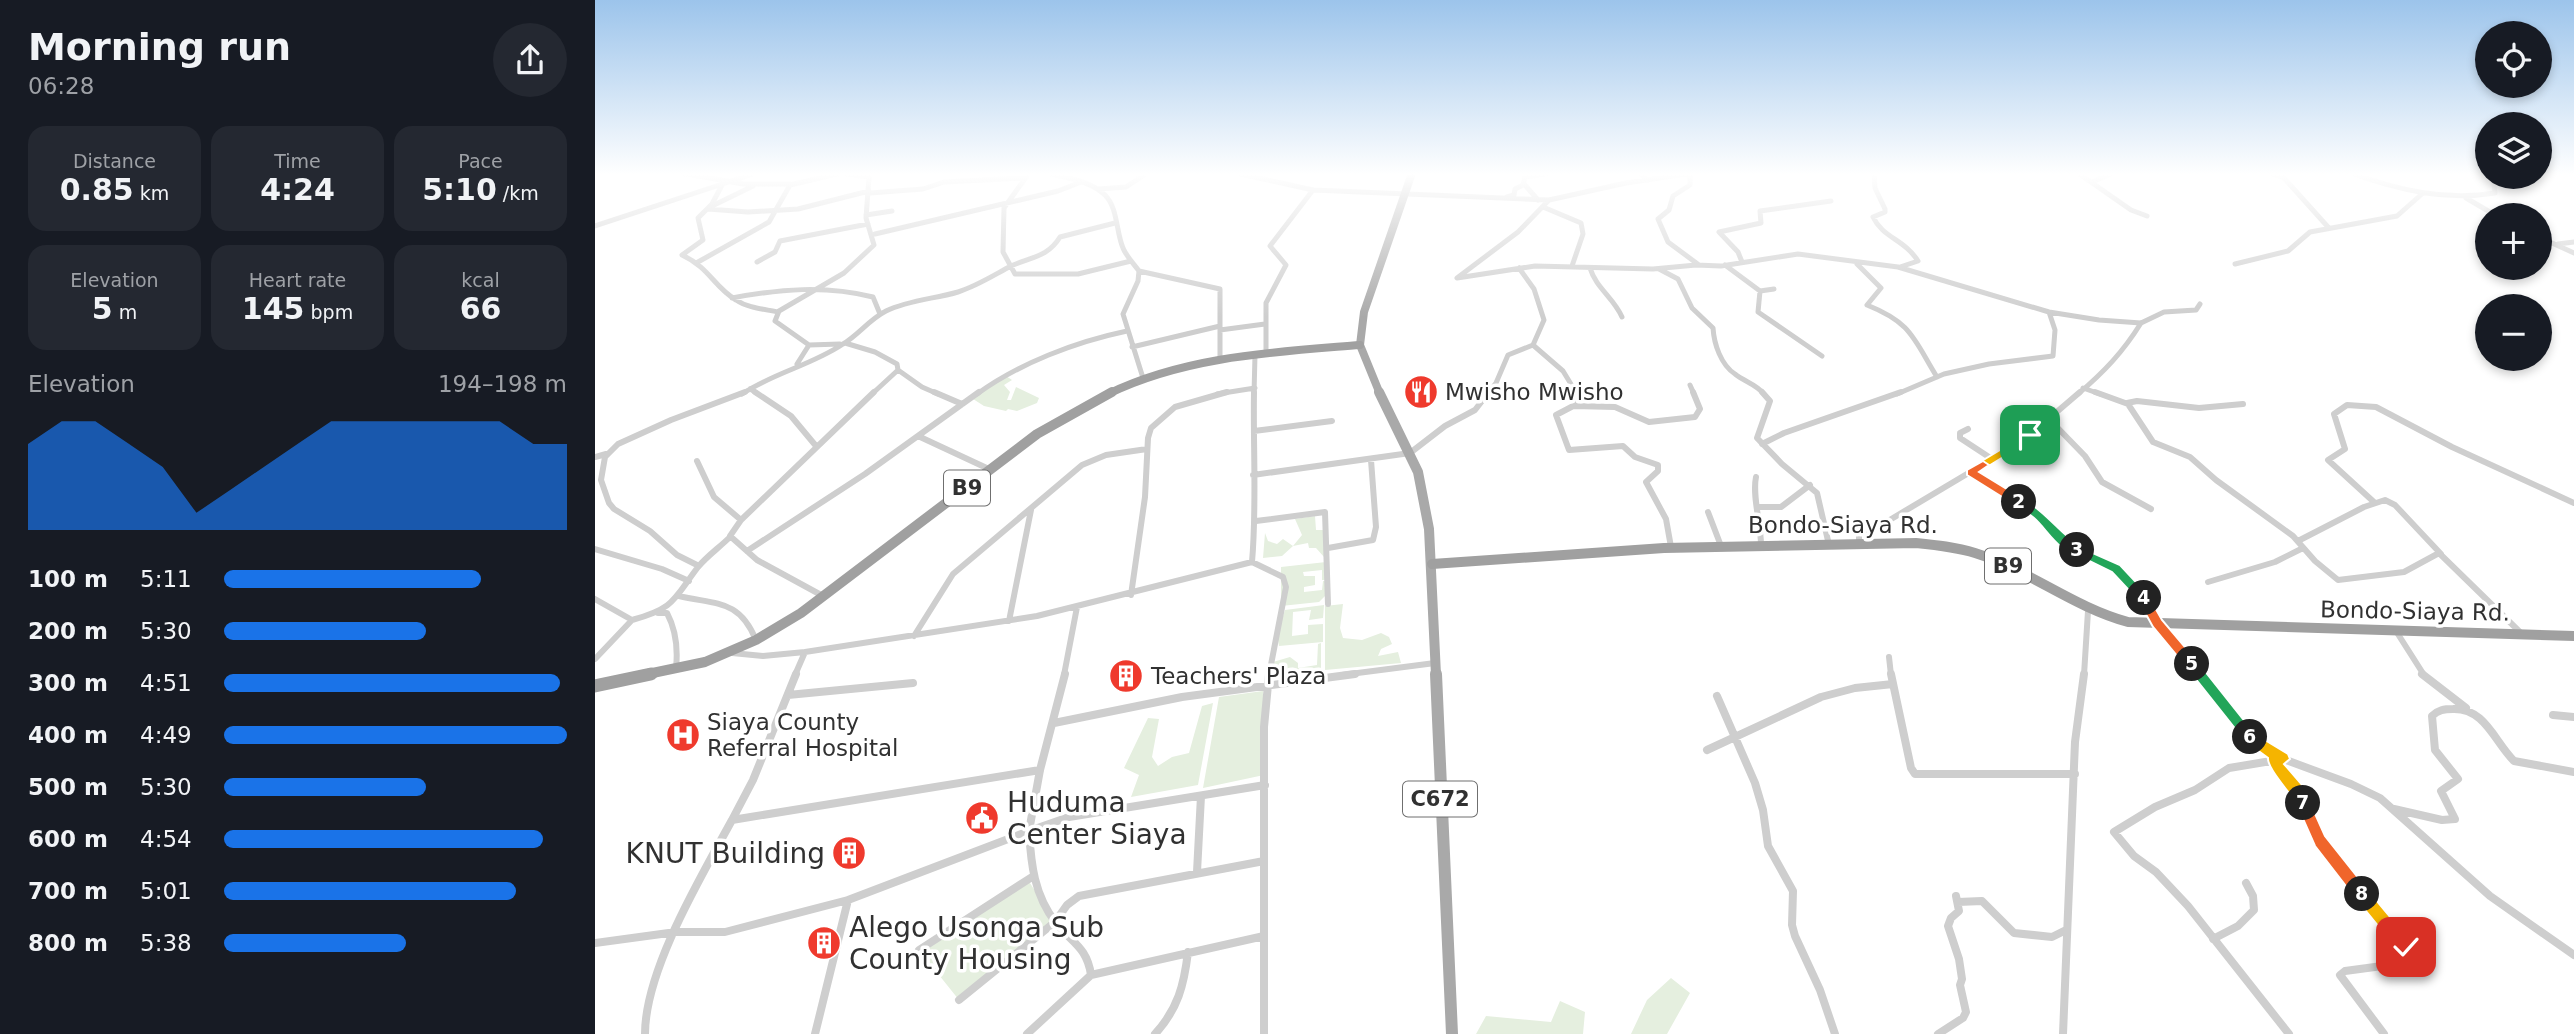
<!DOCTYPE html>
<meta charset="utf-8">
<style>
:root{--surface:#171b24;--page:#242831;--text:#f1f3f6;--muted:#9ea1a6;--accent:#1a73e8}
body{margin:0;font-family:"DejaVu Sans",sans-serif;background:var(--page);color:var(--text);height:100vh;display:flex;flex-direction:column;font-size:26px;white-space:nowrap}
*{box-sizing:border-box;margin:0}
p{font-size:23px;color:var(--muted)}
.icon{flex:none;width:38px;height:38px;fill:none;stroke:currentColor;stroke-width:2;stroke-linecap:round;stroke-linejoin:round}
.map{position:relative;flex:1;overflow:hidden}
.sheet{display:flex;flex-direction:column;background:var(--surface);width:595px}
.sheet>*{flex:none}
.tools{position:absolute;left:1880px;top:21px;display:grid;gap:14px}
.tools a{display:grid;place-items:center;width:77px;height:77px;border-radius:50%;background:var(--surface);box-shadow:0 4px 10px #0003;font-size:35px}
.pin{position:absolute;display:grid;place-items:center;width:60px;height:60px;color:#fff;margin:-30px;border-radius:14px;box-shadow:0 4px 10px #0006}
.km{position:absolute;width:35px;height:35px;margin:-18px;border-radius:50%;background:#222;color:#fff;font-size:19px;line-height:35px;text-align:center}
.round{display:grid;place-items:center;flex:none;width:74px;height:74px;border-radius:37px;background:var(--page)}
.headline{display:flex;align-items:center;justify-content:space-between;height:119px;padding:0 28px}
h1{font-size:38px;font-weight:700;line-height:52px}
.stats{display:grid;grid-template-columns:repeat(3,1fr);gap:10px;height:119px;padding:7px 28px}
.stats div{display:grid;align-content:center;border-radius:18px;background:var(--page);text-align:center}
.stats b{font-size:30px;font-weight:700}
.stats small{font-size:19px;font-weight:400}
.stats p{font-size:19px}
.chart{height:196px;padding:14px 28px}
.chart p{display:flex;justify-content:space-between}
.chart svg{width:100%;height:126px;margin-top:7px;fill:var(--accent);opacity:.7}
ul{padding:0 28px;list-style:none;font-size:23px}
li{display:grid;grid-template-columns:112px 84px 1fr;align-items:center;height:52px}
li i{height:18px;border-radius:9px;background:var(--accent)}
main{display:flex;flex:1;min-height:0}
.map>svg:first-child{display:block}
.green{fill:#e5efdf}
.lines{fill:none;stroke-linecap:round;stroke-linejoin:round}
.minor-far2{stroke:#cecece;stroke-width:5}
.minor-far1{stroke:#cecece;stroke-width:6}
.minor{stroke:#cecece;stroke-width:8}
.primary-far2{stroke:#a9a9a9;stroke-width:8}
.primary-far1{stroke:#a9a9a9;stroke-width:10}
.primary{stroke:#a9a9a9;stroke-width:12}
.trunk-far2{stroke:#a0a0a0;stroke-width:8}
.trunk-far1{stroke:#a0a0a0;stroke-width:10}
.trunk{stroke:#a0a0a0;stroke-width:13}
.split-1{fill:#f5b400;stroke:#fff;stroke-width:2}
.split-2{fill:#f0652b;stroke:#fff;stroke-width:2}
.split-3{fill:#22a559;stroke:#fff;stroke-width:2}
.split-4{fill:#22a559;stroke:#fff;stroke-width:2}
.split-5{fill:#f0652b;stroke:#fff;stroke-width:2}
.split-6{fill:#22a559;stroke:#fff;stroke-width:2}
.split-7{fill:#f5b400;stroke:#fff;stroke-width:2}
.split-8{fill:#f0652b;stroke:#fff;stroke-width:2}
.split-9{fill:#f5b400;stroke:#fff;stroke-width:2}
.labels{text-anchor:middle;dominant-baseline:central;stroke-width:7;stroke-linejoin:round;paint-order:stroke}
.shield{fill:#fff;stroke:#6f6f6f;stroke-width:2}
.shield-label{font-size:21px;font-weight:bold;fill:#313131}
.poi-label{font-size:23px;fill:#313131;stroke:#fff;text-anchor:start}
.street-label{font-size:23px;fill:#313131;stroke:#fff}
.near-poi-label{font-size:28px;fill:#313131;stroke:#fff;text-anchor:start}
</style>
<main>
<section class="sheet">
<div class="headline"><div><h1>Morning run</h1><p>06:28</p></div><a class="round"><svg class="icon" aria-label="share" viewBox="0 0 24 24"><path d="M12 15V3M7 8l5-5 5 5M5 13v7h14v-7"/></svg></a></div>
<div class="stats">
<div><p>Distance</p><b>0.85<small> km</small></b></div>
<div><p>Time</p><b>4:24</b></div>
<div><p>Pace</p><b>5:10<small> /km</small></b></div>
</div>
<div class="stats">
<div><p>Elevation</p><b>5<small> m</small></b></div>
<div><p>Heart rate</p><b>145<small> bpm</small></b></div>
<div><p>kcal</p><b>66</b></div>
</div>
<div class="chart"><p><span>Elevation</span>194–198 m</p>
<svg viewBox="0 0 160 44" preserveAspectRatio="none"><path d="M0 44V14L10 6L20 6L30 14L40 22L50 38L60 30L70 22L80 14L90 6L100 6L110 6L120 6L130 6L140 6L150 14L160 14V44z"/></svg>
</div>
<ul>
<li><b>100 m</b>5:11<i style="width:75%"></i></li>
<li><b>200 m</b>5:30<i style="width:59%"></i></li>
<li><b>300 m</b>4:51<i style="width:98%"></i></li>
<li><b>400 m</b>4:49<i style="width:100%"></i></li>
<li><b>500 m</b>5:30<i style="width:59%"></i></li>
<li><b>600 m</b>4:54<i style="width:93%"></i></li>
<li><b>700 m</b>5:01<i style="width:85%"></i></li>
<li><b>800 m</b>5:38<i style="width:53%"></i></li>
</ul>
</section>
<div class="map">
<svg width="1979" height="1034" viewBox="0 0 1979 1034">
<rect width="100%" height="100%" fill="#fff"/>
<!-- green -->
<path class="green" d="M411,376l6,4 -8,5 6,7 -3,8h4l5,-13 23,11 -2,5 -20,8 -9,-2 -2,2 -22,-5 -14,-9z
M720,516l1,14h8v27l-8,-9h-7l-1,-5 -15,3 -11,10 -19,2 2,-25 3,8 9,3 6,-5 10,7 9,-11 -7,-16z
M731,562l-1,18h-3v-10l-19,2 1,4h11v9l-11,2v5l18,-2 1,-9h3v14l-7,7 -38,4v-39z
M748,604l-3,24 3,10 19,2 19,-7 8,4 3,7 -11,5 -3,7 20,-4 3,11 -76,7v-64z
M729,605l-1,13 -14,2 2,-10 -18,2 -1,24 16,-2v-9l15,-1v18l-44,4 -2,-12 8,-24z
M726,643v28l-49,5 1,-14 17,-5 8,6v5l19,-3 1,-21z
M668,691l1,84 -61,13 16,-91z
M618,703l-15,82 -67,12 8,-22 -15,-7 24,-50 11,1 -7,38 6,9 14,-9 17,-4 13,-47z
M433,880l27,42 -96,78 -40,-50z
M1076,978l19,15 -23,41h-36l16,-34z
M965,1001l25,11 -2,22h-107l10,-18 65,6z"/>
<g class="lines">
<!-- minor-far2 -->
<path class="minor-far2" d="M87,173l61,11h47
M245,173l29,4 -3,41 8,27 -30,28 -65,38 -4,10 34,24 31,-1
M434,173l-25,35 -1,44 12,22h63l53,-13
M453,173c19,5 43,8 57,22 13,13 11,37 18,53 3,8 11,16 16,23l-1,10 -15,33 20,64
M641,173l77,17 236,10 77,-17 66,-10
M1044,173l9,7
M1095,173v12l-17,11 -4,14 -11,9 10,23 31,23
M1279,173l1,15 10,21v3l-12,5c10,21 31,22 45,44l-18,6
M1483,173l53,37 16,6
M1674,173l14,4 45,50
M1756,173c47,17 94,28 144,20l-2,-16
M1497,182l21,-9
M929,184l14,16
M127,185l-10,19 -14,14 5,22 -21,15c28,13 31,31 54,45 12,8 28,9 42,12
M503,189l28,-2 21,-14
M275,193l53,-4 21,-7 80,-4
M912,197l7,-2 1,-6 8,-4 2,-8 26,-4
M1871,198l29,17
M954,200l-31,32 -61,46 78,-12 118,3 43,-4 25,1 77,-12 100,13 151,45 50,8 42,3 23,-11 32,-2 4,-6
M115,207l43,-21
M948,207l38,16 2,11 -11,32
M113,209l40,3 50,-3 71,-18
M271,215l26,-4
M0,226l161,-53
M280,234l183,-43 23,-9
M1944,237l35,16
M1963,244l16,-2
M103,262l71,-40 21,-37 51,-12
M162,262l18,-10 5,-11 88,-17
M1147,262l-4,-10 -19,-20 42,-9 -1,-12 71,-10
M1262,264l24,24 -14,17c45,18 46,33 70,72
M1640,264l53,-13 22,-19 87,-16 26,-23
M1130,265l35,26 14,-2
M995,268c6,20 24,30 32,49
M1064,269l19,10 14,29 21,20c1,16 8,37 22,46 10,8 21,10 29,20
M544,271l81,18v71
M1165,291l-2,21 64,44
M137,298c48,-9 93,-13 141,-1l7,17
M625,330l45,-6
M250,343l30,9 22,12 1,6 -26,24
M938,345l30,26 14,23
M537,347l88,-21
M671,354v-51l20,-38 -16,-19 43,-56
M202,364l12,-19
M303,370l24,17 16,7
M1095,385l4,9
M1488,388l17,6
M155,389l8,5
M147,394c31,-21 70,-29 101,-50 15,-9 27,-25 43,-33 23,-11 48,-12 72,-19 19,-6 36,-17 53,-26 20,-9 37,-9 49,-29l55,-14
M382,394c43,-31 98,-52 150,-63
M622,394l38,-6
M659,394l1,-39
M892,394l9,-11 12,-28 25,-10 11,-25 -10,-31 -15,-21
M1302,394l47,-20 45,-10 64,-8 2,-26 -6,-18
M1483,394c26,-22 45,-42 63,-71"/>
<!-- minor-far1 -->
<path class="minor-far1" d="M160,392l36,24 25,30
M339,392l28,12
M981,392l1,12 -21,11 13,35 54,-4 12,11 23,8v6l-12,11 20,37 5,28
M1167,392l8,9 -13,37 25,26 35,29 12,52
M1500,392l33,12 25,38 37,15 26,23 77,56 22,25 23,19 66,-8 35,-19 83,81
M1532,403l10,-2 62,7 44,-4
M979,406l41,1 34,15 46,-5 5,-8 -7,-17
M1455,420l35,36 17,26 49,27
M1373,429l-8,4v5l32,21
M659,431l78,-10
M323,436l73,34
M1167,444l22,-11 117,-41
M0,457l11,-3
M102,461l17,36 27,23
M1376,472l61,37 28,31 64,35 16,18 18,30 43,52
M658,475l157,-22 35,-27 30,-16 14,-18
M1161,477c-4,19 5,47 5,68
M1780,503l-47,-43 17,-11 -11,-35 13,-9 29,2 76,40 122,56
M1164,507h22l29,-22
M1113,512l13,34
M661,521l69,-9 3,92
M1703,541l66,-34 21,-7 10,5 46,49
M1264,544v-10l29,-13 136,-81 56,-48
M733,548l45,-8 3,-13 -5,-67
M0,549l67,20 27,12
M152,551l118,-77 114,-82
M657,562c5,-56 1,-113 2,-170
M104,566l-22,-11 -27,-24 -36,-22 -5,-6 -8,-23 4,-23 13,-13 53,-24 74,-28
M1613,582l67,-20 28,-14
M536,595l14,-98 3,-59 3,-10 24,-21 52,-15
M84,596c38,9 60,3 77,44
M228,596l-66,-36 -27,-24 11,-16 133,-128
M0,599l37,21c43,-12 41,-20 66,-53 9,-11 22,-20 32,-30
M63,613h9c9,17 11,36 9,55
M414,621l22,-111
M1801,631l28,44
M319,636l39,-62 129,-109 24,-10 41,-6
M210,652l232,-36 215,-54 31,15 3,10 -17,88
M137,653l31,3 42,-4 -10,23
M1294,657l2,18
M0,659l37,-39
M469,675l13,-68
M747,675l93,-12
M1489,675l4,-64"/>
<!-- minor -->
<path class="minor" d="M201,674l-43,106 -21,40 308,-50
M1296,674l20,94 4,6h160
M1604,674l58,70 26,15 68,25 29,14 110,98 84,59
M1827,674l44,34
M193,695l125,-12
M1122,696l38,87 8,27 5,36 25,45 -1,34 3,11 25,54 15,44
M1958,715l21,2
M459,723l128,-26 173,-23
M1112,750l114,-53 34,-9 38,-4
M1688,759l-54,9 -34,22 -40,17 -41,25 20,24 22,16 32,34 101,128
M1678,761l26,31 21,49 86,106v11l-9,6 -52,7 -5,4 44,59
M1799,809l48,11 13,-1 -14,-28 17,-12 -23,-29 -3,-34c6,-6 12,-7 21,-7 32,-1 41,32 61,52l60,11
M602,872l4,-76
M1363,902l24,-1 32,32 38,4 14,-7
M1618,939l25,-13 16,-16 -1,-14 -7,-13
M0,943l81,-11h49l123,-32
M324,950l113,-73
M496,975l173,-39
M364,1000l96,-78 12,-17 12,-9 185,-35
M50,1034c0,-64 56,-157 87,-214
M220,1034l33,-134 181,-69 11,-61 25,-96
M432,1034l64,-59c-4,-28 -19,-32 -35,-52 -22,-28 -25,-59 -27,-92l40,-14 196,-32
M560,1034c23,-25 29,-49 33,-82
M669,1034v-307l5,-53
M1343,1034l25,-16 3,-6 -6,-27 2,-6 -3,-20 -11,-33 3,-8 8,-7 -3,-15
M1468,1034l12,-292 9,-68"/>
<!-- primary-far2 -->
<path class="primary-far2" d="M785,394l-20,-49 4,-33 48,-139"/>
<!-- primary-far1 -->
<path class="primary-far1" d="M784,392l39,80 11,57 7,146"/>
<!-- primary -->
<path class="primary" d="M841,674l16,360"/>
<!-- trunk-far2 -->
<path class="trunk-far2" d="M513,394c78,-38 168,-42 252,-49"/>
<!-- trunk-far1 -->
<path class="trunk-far1" d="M837,564l232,-16 252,-5c20,2 40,4 59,10 54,17 98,54 153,69l446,14
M48,675l62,-13 51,-22 45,-27 236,-179 75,-42"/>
<!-- trunk -->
<path class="trunk" d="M0,686l56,-12"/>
</g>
<!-- sky -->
<linearGradient id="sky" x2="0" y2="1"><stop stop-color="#9cc4eb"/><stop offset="0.55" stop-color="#fff"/><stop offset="1" stop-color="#fff" stop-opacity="0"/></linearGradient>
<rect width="1979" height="317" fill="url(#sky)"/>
<!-- split-1 -->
<path class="split-1" d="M1435,432l6,3 -2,3 -47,29h-7v-5z"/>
<!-- split-2 -->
<path class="split-2" d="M1388,461l6,4 -10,7 44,27v6h-8l-48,-30v-5z"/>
<!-- split-3 -->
<path class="split-3" d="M1424,498c25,10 40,35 62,49v6c-20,4 -34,-24 -47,-35 -6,-5 -13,-9 -19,-13l-1,-3z"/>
<!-- split-4 -->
<path class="split-4" d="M1482,546l43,19 28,30v6h-9l-27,-29 -39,-19 -2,-3z"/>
<!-- split-5 -->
<path class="split-5" d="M1549,593l4,2 14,25 34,40v8h-9l-34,-41 -16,-29z"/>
<!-- split-6 -->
<path class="split-6" d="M1597,659l4,1 58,73v8h-9l-58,-73v-8z"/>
<!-- split-7 -->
<path class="split-7" d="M1655,731l38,23 2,5 -6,5 20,23 6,16 -2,4h-10c-6,-13 -31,-38 -30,-49l-23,-17 -2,-4z"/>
<!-- split-8 -->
<path class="split-8" d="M1708,797l5,1 17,38 42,53 2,5 -2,5 -5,2 -6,-2 -41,-53 -19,-43z"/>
<!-- split-9 -->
<path class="split-9" d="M1767,887l5,2 44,53 3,5 -3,6 -5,2 -6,-2 -44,-54 -2,-5 2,-5z"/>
<!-- icons -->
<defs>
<g id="restaurant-disc" transform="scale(1.75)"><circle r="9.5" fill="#ef3a2d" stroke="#fff"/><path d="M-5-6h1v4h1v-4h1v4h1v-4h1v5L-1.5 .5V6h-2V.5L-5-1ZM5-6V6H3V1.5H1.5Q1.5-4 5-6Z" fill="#fff"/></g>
<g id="building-disc" transform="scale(1.75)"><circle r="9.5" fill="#ef3a2d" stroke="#fff"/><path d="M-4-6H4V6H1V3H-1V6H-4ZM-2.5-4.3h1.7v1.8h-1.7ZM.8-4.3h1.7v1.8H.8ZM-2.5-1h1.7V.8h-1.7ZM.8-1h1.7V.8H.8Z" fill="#fff"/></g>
<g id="hospital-disc" transform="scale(1.75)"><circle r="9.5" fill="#ef3a2d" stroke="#fff"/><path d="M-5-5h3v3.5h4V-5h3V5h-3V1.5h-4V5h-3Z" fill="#fff"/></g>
<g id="civic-disc" transform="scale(1.75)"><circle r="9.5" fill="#ef3a2d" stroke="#fff"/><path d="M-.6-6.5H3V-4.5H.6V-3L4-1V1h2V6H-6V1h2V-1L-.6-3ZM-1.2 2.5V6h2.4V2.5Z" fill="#fff"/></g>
</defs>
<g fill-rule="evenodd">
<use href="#restaurant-disc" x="826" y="392"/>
<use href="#building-disc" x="531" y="676"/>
<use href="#hospital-disc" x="88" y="735"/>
<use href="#civic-disc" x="387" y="818"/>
<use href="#building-disc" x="254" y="853"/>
<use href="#building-disc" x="229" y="943"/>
</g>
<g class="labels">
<!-- shield labels -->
<g class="shield">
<rect x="349" y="470.5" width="46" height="35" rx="5"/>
<rect x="1390" y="548.5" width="46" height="35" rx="5"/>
<rect x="808" y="781.5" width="74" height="35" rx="5"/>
</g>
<g class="shield-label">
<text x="372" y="488">B9</text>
<text x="1413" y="566">B9</text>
<text x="845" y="799">C672</text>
</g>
<!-- poi labels -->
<g class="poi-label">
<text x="850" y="392">Mwisho Mwisho</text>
<text x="556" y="676">Teachers' Plaza</text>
<text x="112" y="722">Siaya County<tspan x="112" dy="26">Referral Hospital</tspan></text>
</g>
<!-- street labels -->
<g class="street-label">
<text x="1248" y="525">Bondo-Siaya Rd.</text>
<text transform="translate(1820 611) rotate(1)">Bondo-Siaya Rd.</text>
</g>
<!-- near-poi labels -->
<g class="near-poi-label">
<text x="412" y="802">Huduma<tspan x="412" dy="32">Center Siaya</tspan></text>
<text x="230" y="853" text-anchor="end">KNUT Building</text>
<text x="254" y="927">Alego Usonga Sub<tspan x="254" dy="32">County Housing</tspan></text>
</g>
</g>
</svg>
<div class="tools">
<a><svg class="icon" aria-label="locate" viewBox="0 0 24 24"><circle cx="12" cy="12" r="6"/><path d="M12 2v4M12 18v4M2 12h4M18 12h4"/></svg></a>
<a><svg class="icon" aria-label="layers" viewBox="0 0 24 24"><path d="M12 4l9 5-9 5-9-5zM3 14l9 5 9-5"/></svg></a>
<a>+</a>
<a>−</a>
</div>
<div class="pin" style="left:1435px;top:435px;background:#1e9e55"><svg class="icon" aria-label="arrive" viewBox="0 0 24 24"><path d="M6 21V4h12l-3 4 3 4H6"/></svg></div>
<div class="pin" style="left:1811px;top:947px;background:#d93025"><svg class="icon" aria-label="check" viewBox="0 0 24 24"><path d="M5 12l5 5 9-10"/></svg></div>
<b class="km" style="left:1424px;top:502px">2</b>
<b class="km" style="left:1482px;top:550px">3</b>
<b class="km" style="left:1549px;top:598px">4</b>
<b class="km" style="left:1597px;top:664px">5</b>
<b class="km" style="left:1655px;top:737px">6</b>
<b class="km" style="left:1708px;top:803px">7</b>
<b class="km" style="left:1767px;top:894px">8</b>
</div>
</main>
